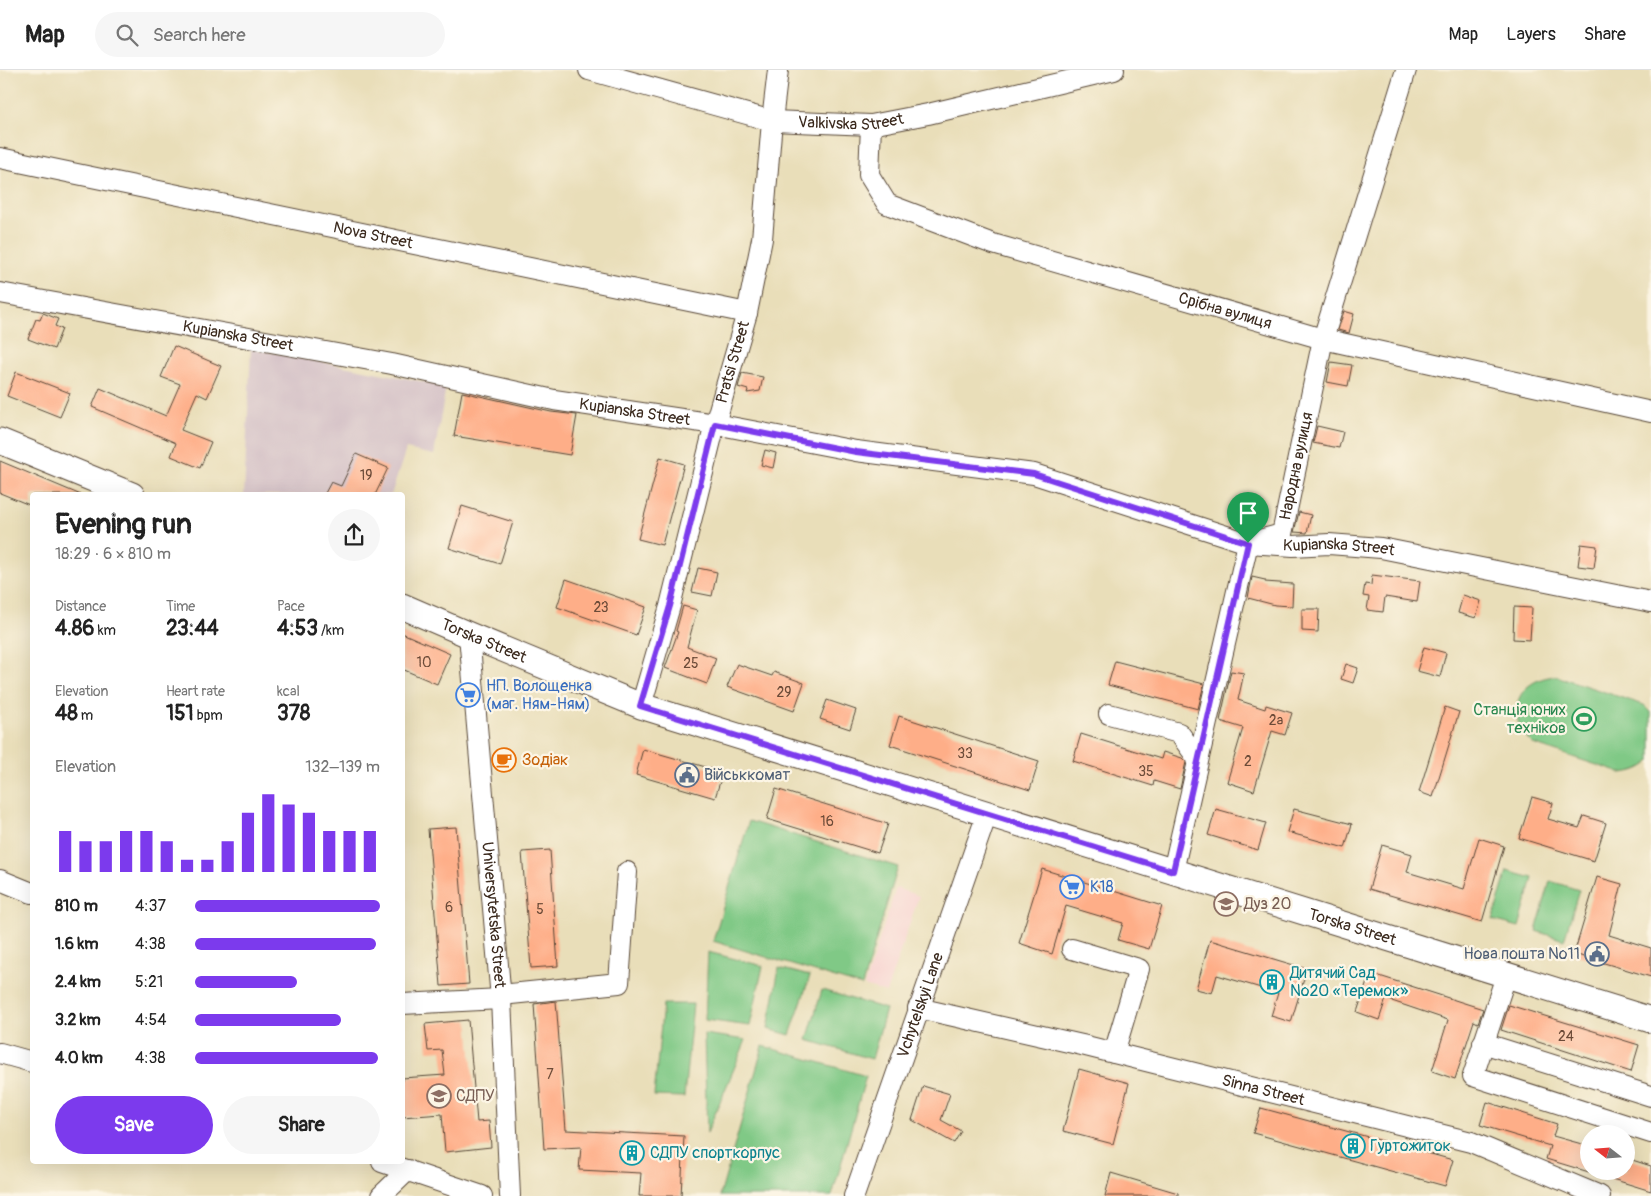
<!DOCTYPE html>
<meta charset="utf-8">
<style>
:root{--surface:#fff;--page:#f6f6f6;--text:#222;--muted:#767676;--line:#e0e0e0;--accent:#7c3aed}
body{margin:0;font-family:Pangolin,sans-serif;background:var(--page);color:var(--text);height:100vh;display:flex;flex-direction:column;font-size:19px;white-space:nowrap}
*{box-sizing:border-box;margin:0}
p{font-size:16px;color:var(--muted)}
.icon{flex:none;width:28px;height:28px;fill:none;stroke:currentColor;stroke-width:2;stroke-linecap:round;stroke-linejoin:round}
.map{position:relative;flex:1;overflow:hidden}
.side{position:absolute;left:30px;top:422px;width:375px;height:672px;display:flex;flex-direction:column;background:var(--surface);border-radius:5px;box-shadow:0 5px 20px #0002}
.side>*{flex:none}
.needle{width:32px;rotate:287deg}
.controls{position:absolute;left:1580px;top:1055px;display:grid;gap:10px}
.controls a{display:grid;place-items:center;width:55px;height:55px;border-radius:50%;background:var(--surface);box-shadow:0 5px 20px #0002;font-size:25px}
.pin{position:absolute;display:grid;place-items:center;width:42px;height:42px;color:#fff;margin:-51px -21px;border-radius:50% 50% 50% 0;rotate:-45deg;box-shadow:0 0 5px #0007}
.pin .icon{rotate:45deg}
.round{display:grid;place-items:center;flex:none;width:52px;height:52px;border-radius:26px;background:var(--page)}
.summary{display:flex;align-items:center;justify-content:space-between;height:85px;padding:0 25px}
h1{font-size:28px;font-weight:700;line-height:38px}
.stats{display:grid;grid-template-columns:repeat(3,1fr);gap:8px;height:85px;padding:5px 25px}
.stats div{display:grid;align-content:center}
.stats b{font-size:21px;font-weight:700}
.stats small{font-size:14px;font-weight:400}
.stats p{font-size:14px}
.chart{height:140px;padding:10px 25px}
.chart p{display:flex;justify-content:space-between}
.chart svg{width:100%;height:90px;margin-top:5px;stroke:var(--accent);stroke-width:6}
.primary-button{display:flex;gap:10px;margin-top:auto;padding:10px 25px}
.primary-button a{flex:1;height:58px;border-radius:30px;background:var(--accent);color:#fff;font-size:20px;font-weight:700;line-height:58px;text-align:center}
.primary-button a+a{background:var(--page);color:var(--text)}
ul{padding:0 25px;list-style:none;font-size:16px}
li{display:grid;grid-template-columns:80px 60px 1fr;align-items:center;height:38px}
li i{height:12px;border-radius:6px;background:var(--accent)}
header{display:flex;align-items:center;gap:30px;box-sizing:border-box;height:70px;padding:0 25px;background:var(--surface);border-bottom:1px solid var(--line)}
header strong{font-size:24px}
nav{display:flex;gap:28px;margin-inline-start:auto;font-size:18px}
.search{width:350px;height:45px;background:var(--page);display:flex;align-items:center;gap:12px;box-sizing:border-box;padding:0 18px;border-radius:28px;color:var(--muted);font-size:19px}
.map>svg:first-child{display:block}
.built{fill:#f7d0cf}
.industrial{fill:#d2bec5}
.green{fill:#80c986;stroke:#5e7a52}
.building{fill:#feae88}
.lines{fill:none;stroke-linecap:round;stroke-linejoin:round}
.minor-casing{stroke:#554535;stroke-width:22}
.major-casing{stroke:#554535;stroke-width:27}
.minor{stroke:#fff;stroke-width:20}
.major{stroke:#fff;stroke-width:25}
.route-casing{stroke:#fff;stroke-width:10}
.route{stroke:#7c3aed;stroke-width:6}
.labels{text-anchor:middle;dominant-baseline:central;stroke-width:4.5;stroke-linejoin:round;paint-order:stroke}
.number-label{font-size:14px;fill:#6c4b38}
.street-label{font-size:16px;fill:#3b2a1e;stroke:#fcf5e5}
.shop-label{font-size:16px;fill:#366cbe;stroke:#fcf5e5;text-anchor:start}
.leisure-label{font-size:16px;fill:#27864d;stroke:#fcf5e5;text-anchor:end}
.food-label{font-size:16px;fill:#c56008;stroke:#fcf5e5;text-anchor:start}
.service-label{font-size:16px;fill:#4e5e75;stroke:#fcf5e5;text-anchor:start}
.education-label{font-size:16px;fill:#785e54;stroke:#fcf5e5;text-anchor:start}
.culture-label{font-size:16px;fill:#0d838f;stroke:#fcf5e5;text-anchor:start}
</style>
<header>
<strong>Map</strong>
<div class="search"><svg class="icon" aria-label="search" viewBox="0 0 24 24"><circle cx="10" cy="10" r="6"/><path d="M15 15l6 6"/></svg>Search here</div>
<nav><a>Map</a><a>Layers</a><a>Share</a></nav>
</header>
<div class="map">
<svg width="1651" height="1126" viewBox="0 0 1651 1126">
<rect width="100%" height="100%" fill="#fcf5e5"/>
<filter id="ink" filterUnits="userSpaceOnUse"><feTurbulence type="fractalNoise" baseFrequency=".02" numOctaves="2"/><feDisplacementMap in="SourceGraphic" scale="10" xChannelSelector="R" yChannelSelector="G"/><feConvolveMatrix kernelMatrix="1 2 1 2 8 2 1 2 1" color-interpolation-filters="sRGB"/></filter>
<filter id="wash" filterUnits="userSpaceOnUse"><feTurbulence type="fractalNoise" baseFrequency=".0096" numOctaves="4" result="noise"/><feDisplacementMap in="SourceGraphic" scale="20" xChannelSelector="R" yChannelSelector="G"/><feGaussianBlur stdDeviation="1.12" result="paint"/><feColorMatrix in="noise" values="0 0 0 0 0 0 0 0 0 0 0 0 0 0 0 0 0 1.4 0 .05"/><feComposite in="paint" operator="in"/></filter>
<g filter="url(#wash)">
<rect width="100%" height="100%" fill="#e9deb9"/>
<!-- built -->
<path class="built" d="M896,818l23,8 -33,97 -22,-7z"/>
<!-- industrial -->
<path class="industrial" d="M251,278l195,38 -12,69 -28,-6 -15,46h-147z"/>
<!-- green -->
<path class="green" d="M1556,606l88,29 7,7v49c-9,8 -17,11 -30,12l-88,-29c-30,-28 -17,-65 23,-68z
M749,751l149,46 -36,119 -149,-45z
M1507,801l26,7 -14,49 -26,-7z
M1550,811l29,9 -15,50 -28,-9z
M708,882l55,14 -13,60 -45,-6z
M779,898l31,8 -20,59 -22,-6z
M822,920l64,19 -14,50 -65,-19z
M663,934h30l-9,93 -30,-1z
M704,964l42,6 -39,93z
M763,976l103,30 -34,120h-112z"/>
<g id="blocks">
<!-- building -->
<path class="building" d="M1344,241l10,3 -5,19 -11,-3z
M43,243l15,6 -3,7 7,3 -8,20 -26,-10 8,-20 4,1z
M174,276l47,20 -14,32 -10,-5 -16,37 30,12 -11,26 -29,-12 5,-13 -84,-36 8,-19 66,28 14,-32 -19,-7z
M1331,292l21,3 -4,21 -21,-4z
M16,302l54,21 -10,24 -53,-21z
M742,303l21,4 -3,14 -13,2 1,-3 -10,-3z
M462,322l89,20 26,3 -7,40 -116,-19z
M1317,356l26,6 -4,16 -26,-5z
M765,380l11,3 -3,15 -12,-3z
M356,384l32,14 -13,27h-51l7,-13 10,4z
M660,387l24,7 -22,81 -24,-6z
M0,391l81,34h-49v11l-32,-13z
M462,436l51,16 -13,42 -51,-16z
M1299,442l12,3 -4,18 -13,-1z
M1581,474l16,2 -3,22 -16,-2z
M698,498l19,4 -5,24 -20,-4z
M1372,505l48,6 -3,21 -32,-5 -2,15 -16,-2 2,-13 -6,-1 2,-12 6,1z
M1252,507l13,3v2l28,2 -1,22 -17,-1 -27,-7z
M566,509l80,28 -10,28 -79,-28z
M1463,525l18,6 -5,17 -18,-5z
M683,536l14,4 -10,37 29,11 -9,26 -42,-16 13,-36 -2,-1z
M1514,537l18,1 -2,32 -17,-1z
M1302,539h17l-1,23 -16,-1z
M402,563l48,21 -13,30 -35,-15z
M1424,577l22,6 -6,24 -23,-6z
M1115,591l89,23 -6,25 -90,-24z
M737,594l35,12 2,-4 30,11 -10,28 -67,-24z
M1346,594l12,4 -5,15 -12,-4z
M1231,601l13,2 -6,27 27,9 1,-4 26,8 -7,22 -13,-4 -18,60 -27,-9 16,-54 -23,-7z
M827,630l29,10 -6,19 -30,-10z
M1445,637l14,5 -26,85 -14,-5z
M899,646l140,45 -9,29 -140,-45z
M1081,664l80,25 2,-7 19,6 4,4 -6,27 -26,-8 -1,5 -80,-25z
M643,679l80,23 -8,26 -79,-23z
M776,719l112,35 -10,29 -111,-34z
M1532,727l21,6 -5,16 31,9 5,-12 22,7 -12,38 -75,-23z
M1216,739l50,14 -8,27 -50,-15z
M1294,739l58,15 -7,24 -58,-16z
M456,757l13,157 -28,2 -13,-157z
M1479,768l25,8 -22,76 -113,-33 13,-44 30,9 -5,18 57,17z
M550,780l8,116 -27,2 -9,-116z
M1042,799l120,37 -13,43 -31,-9 5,-17 -57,-17 -14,48 -33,-11z
M1597,807l25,7 -13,51 42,13v29l-77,-23z
M1210,870l97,29 -16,53 -20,-6 7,-23 -61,-18 -5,18 -16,-4z
M1370,903l113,36 -5,14 -4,-2 -19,58 -23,-8 16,-51 -62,-21 -7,21 -22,-8z
M556,931l10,129 118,6 -3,60h-42l2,-23 -62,-3 2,-23 -37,2 -10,-145z
M1509,935l130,40 -8,27 -130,-42z
M468,950l9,102 12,-1 2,26 -46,5 -3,-38 -40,3v-39l43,-3 -3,-25 -14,1 -3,-27z
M1079,999l50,14 -16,61 -50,-13z
M923,1016l27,8 -9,26 20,11 -7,12 -42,-23z
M1487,1032l70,22 -4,12 36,10v26l-43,-13 4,-13 -70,-21z
M1261,1038l192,52 -8,26 -192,-53z
M1626,1088l25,8v25l-55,-17v-3h30z
M1111,1103l67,20v3h-73z"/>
</g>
</g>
<g filter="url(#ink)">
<use href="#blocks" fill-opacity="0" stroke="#554535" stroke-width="1"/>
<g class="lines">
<!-- minor casing -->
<g class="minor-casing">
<g id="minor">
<path id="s1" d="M589,0l183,51 99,4 57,-11 186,-44"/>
<path id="s2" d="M871,55l-2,50 18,29 106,40 330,95 328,73"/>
<path id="s3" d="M0,88l747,155"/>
<path id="s4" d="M0,223l392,71 162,36 161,24 141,27 178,23 214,69 45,3 36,-2 52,4 270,54"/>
<path id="s5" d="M469,565l32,364 9,197"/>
<path id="s6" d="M641,636l29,-100 45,-182 32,-111 15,-74 10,-118 6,-51"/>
<path d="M1109,644l70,19 19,26"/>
<path id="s7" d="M1173,801l75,-328 34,-9 41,-195 83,-269"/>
<path d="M0,810l32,13"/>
<path d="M1072,879l67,20 -25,84"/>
<path d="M1506,906l-33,100 178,57"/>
<path d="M501,925l118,-12 8,-111"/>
<path d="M402,934l99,-5"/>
<path id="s8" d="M918,938l164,37 389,97 129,54"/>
<path d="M1483,973l168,53"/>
<path d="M0,983l32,9"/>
<path d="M382,1092l100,34"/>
<path d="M381,1126l27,-26"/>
<path id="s9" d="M854,1126l133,-382"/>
</g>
</g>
<!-- major casing -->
<g class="major-casing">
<g id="major">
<path d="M0,371l132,54"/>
<path id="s10" d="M402,536l67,29 172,71 1010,314"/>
</g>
</g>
<!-- minor -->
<use href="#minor" class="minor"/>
<!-- major -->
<use href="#major" class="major"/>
</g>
</g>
<g class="lines" filter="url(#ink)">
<!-- route casing -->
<g class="route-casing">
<path id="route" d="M715,354l141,28 178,22 214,69 -75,328 -533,-165 30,-100z"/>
</g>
<!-- route -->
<use href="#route" class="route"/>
</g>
<!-- icons -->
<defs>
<g id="supermarket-ring" transform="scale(1.25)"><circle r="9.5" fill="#fcf5e5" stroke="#3f7fe0" stroke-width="1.5"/><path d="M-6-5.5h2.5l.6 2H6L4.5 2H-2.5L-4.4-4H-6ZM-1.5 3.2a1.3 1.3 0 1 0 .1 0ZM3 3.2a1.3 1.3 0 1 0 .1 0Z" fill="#3f7fe0"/></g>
<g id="stadium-ring" transform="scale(1.25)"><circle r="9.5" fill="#fcf5e5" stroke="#2e9e5b" stroke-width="1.5"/><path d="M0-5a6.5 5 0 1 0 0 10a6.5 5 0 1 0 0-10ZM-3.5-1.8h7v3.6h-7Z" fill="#2e9e5b"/></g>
<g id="cafe-ring" transform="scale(1.25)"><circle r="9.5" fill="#fcf5e5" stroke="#e8710a" stroke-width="1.5"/><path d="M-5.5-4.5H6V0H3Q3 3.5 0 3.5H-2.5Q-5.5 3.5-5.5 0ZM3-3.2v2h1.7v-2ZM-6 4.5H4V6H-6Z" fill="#e8710a"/></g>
<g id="civic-ring" transform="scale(1.25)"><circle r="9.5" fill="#fcf5e5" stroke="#5c6f8a" stroke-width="1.5"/><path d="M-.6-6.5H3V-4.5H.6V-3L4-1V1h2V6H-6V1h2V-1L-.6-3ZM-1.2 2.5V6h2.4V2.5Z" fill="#5c6f8a"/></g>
<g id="school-ring" transform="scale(1.25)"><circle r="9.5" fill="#fcf5e5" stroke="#8d6e63" stroke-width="1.5"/><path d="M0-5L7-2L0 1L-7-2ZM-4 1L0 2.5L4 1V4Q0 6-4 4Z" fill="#8d6e63"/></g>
<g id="building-ring" transform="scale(1.25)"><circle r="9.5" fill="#fcf5e5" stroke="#0f9aa8" stroke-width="1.5"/><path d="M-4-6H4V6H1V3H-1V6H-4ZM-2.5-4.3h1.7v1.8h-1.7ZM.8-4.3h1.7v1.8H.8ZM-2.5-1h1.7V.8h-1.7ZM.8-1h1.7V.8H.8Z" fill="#0f9aa8"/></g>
<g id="university-ring" transform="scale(1.25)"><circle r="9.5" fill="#fcf5e5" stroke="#8d6e63" stroke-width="1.5"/><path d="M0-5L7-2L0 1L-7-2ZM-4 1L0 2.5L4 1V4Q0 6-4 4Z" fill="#8d6e63"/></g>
</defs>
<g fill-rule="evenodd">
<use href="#supermarket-ring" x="468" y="625"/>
<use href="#stadium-ring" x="1584" y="649"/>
<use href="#cafe-ring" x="504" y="690"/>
<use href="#civic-ring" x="687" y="705"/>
<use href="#supermarket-ring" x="1072" y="817"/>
<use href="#school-ring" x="1226" y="834"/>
<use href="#civic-ring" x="1597" y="884"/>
<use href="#building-ring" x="1272" y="912"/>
<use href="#university-ring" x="439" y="1026"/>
<use href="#building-ring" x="1353" y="1076"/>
<use href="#building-ring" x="632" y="1083"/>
</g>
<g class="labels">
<!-- number labels -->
<g class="number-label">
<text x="366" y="405">19</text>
<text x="601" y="537">23</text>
<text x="424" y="592">10</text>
<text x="691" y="593">25</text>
<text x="784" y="622">29</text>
<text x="1276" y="650">2а</text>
<text x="965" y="683">33</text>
<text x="1248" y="691">2</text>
<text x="1146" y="701">35</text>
<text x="827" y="751">16</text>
<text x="449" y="837">6</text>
<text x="540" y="839">5</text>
<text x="1566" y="966">24</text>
<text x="550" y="1004">7</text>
</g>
<!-- street labels -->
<g class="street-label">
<text stroke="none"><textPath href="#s1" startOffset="269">Valkivska Street</textPath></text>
<text stroke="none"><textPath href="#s3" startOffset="381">Nova Street</textPath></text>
<text stroke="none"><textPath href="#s2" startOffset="439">Срібна вулиця</textPath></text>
<text stroke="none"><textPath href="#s4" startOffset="242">Kupianska Street</textPath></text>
<text stroke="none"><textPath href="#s6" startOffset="356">Pratsi Street</textPath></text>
<text stroke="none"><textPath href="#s4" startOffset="646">Kupianska Street</textPath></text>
<text stroke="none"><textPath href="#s7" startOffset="441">Народна вулиця</textPath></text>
<text stroke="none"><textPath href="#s4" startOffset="1366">Kupianska Street</textPath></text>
<text stroke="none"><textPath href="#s10" startOffset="89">Torska Street</textPath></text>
<text stroke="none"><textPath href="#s5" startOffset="281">Universytetska Street</textPath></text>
<text stroke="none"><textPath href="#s10" startOffset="1004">Torska Street</textPath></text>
<text stroke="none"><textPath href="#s9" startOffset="202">Vchytelskyi Lane</textPath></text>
<text stroke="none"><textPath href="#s8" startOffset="355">Sinna Street</textPath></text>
</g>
<!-- shop labels -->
<g class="shop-label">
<text x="486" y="616">НП. Волощенка<tspan x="486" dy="18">(маг. Ням-Ням)</tspan></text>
<text x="1090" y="817">К18</text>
</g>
<!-- leisure labels -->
<g class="leisure-label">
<text x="1566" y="640">Станцiя юних<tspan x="1566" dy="18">технiков</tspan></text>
</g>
<!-- food labels -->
<g class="food-label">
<text x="522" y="690">Зодіак</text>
</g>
<!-- service labels -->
<g class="service-label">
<text x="704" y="705">Військкомат</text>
<text x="1580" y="884" text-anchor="end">Нова пошта №11</text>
</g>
<!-- education labels -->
<g class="education-label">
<text x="1244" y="834">Дуз 20</text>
<text x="456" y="1026">СДПУ</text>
</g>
<!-- culture labels -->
<g class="culture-label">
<text x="1290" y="903">Дитячий Сад<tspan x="1290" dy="18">№20 «Теремок»</tspan></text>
<text x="1370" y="1076">Гуртожиток</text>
<text x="650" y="1083">СДПУ спорткорпус</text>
</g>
</g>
</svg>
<div class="controls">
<a><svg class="needle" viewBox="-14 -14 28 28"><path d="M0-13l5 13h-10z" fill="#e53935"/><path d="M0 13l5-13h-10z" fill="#767676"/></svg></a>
</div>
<div class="pin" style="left:1248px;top:473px;background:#1e9e55"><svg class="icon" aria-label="arrive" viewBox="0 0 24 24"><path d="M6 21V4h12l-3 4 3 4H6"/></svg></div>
<section class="side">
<div class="summary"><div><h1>Evening run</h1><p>18:29 · 6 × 810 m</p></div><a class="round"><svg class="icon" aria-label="share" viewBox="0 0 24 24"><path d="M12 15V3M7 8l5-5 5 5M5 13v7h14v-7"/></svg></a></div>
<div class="stats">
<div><p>Distance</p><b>4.86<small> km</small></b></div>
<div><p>Time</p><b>23:44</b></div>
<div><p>Pace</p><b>4:53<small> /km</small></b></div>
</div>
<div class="stats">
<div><p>Elevation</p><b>48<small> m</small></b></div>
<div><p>Heart rate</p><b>151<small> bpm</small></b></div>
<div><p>kcal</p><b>378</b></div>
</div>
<div class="chart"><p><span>Elevation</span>132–139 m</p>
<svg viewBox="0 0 160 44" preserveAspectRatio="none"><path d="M5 44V24M15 44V29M25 44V29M35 44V24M45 44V24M55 44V29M65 44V38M75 44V38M85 44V29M95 44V15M105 44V6M115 44V11M125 44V15M135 44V24M145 44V24M155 44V24"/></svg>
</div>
<ul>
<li><b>810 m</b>4:37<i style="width:100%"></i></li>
<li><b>1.6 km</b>4:38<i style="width:98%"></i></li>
<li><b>2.4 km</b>5:21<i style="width:55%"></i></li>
<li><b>3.2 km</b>4:54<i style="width:79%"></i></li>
<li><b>4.0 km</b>4:38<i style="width:99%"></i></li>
</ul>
<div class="primary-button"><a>Save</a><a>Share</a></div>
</section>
</div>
